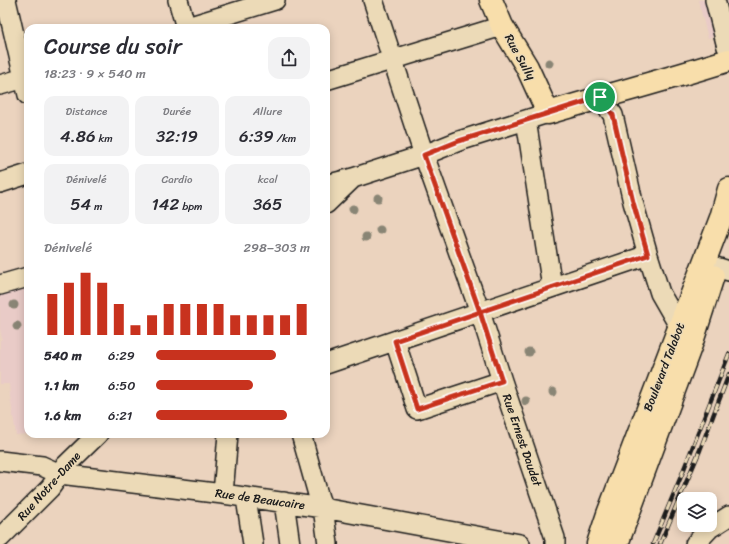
<!DOCTYPE html>
<html lang="fr">
<meta charset="utf-8">
<style>
:root{--surface:#fff;--page:#f2f2f3;--text:#2b2b33;--muted:#7c7c81;--accent:#c8321e}
body{margin:0;font-family:Sriracha,sans-serif;background:var(--page);color:var(--text);height:100vh;display:flex;flex-direction:column;font-size:15px;white-space:nowrap}
*{box-sizing:border-box;margin:0}
p{font-size:13px;color:var(--muted)}
.icon{flex:none;width:22px;height:22px;fill:none;stroke:currentColor;stroke-width:2;stroke-linecap:round;stroke-linejoin:round}
.map{position:relative;flex:1;overflow:hidden}
.sheet{position:absolute;left:24px;top:24px;width:306px;height:414px;display:flex;flex-direction:column;background:var(--surface);border-radius:12px;box-shadow:0 2px 10px #0003}
.sheet>*{flex:none}
.controls{position:absolute;left:677px;top:492px;display:grid;gap:8px}
.controls a{display:grid;place-items:center;width:40px;height:40px;border-radius:8px;background:var(--surface);box-shadow:0 2px 10px #0003;font-size:20px}
.pin{position:absolute;display:grid;place-items:center;width:34px;height:34px;color:#fff;margin:-17px;border:2px solid #fff;border-radius:50%;box-shadow:0 1px 4px #0007}
.round{display:grid;place-items:center;flex:none;width:42px;height:42px;border-radius:12px;background:var(--page)}
.summary{display:flex;align-items:center;justify-content:space-between;height:68px;padding:0 20px}
h1{font-size:22px;font-weight:600;line-height:30px}
.figures{display:grid;grid-template-columns:repeat(3,1fr);gap:6px;height:68px;padding:4px 20px}
.figures div{display:grid;align-content:center;border-radius:10px;background:var(--page);text-align:center}
.figures b{font-size:17px;font-weight:600}
.figures small{font-size:11px;font-weight:400}
.figures p{font-size:11px}
.chart{height:112px;padding:8px 20px}
.chart p{display:flex;justify-content:space-between}
.chart svg{width:100%;height:72px;margin-top:4px;stroke:var(--accent);stroke-width:6}
ul{padding:0 20px;list-style:none;font-size:13px}
li{display:grid;grid-template-columns:64px 48px 1fr;align-items:center;height:30px}
li i{height:10px;border-radius:5px;background:var(--accent)}
.map>svg:first-child{display:block}
.built{fill:#e9cbc7}
.lines{fill:none;stroke-linecap:round;stroke-linejoin:round}
.minor-casing{stroke:#1c1c1c;stroke-width:22}
.major-casing{stroke:#1c1c1c;stroke-width:25}
.minor{stroke:#ecdab7;stroke-width:19}
.major{stroke:#f8deab;stroke-width:22}
.rail-casing{stroke:#1c1c1c;stroke-width:4.5}
.rail{stroke:#ecdab7;stroke-width:3;stroke-dasharray:9;stroke-linecap:butt}
.tree{fill:#898575}
.route-casing{stroke:#fff;stroke-width:8}
.route{stroke:#c8321e;stroke-width:5}
.labels{text-anchor:middle;dominant-baseline:central;stroke-width:3;stroke-linejoin:round;paint-order:stroke}
.street-label{font-size:12px;fill:#1c1c1c;stroke:#ecdab7}
</style>
<div class="map">
<svg width="729" height="544" viewBox="0 0 729 544">
<rect width="100%" height="100%" fill="#ebd3be"/>
<filter id="ink" filterUnits="userSpaceOnUse"><feTurbulence type="fractalNoise" baseFrequency=".025" numOctaves="2"/><feDisplacementMap in="SourceGraphic" scale="8" xChannelSelector="R" yChannelSelector="G"/><feConvolveMatrix kernelMatrix="1 2 1 2 8 2 1 2 1" color-interpolation-filters="sRGB"/></filter>
<g filter="url(#ink)">
<!-- built -->
<path class="built" d="M698,0h31v31l-21,7z
M28,286v148l-12,1 -6,-39 -1,-12h-9v-44l2,-1 -2,-10v-34z"/>
<g class="lines">
<!-- minor casing -->
<g class="minor-casing">
<path id="minor" d="M6,0l22,95
M178,0l8,28
M373,0l51,155 56,157 22,69 53,157v6
M715,0l12,47
M184,28l91,-28
M326,80l176,-54
M0,85l28,-8
M600,97l13,18 20,87 15,53 12,38 19,33
M526,120l26,167
M0,183l28,-9
M326,185l27,-7 71,-23 35,-14 89,-28
M326,204l26,-25
M716,267l13,4
M0,285l28,-8
M395,341l22,68 85,-28
M326,364l322,-109
M301,434l18,64 4,10 5,36
M0,461l42,5 18,8 163,20 100,14 197,36
M223,494l5,-60
M246,498l7,46
M284,502l6,42
M0,538l50,-50 10,-14 2,-5 36,-35
M695,544l15,-16 19,-12"/>
</g>
<!-- major casing -->
<g class="major-casing">
<path id="major" d="M491,0l11,26 25,41 21,46c60,-18 121,-34 181,-53
M598,544l10,-30 113,-296 8,-29
M617,544l75,-202 21,-66"/>
</g>
<!-- minor -->
<use href="#minor" class="minor"/>
<!-- major -->
<use href="#major" class="major"/>
<!-- rail casing -->
<g class="rail-casing">
<path id="rail" d="M653,544l29,-70 47,-120
M660,544l40,-94 29,-76"/>
</g>
<!-- rail -->
<use href="#rail" class="rail"/>
</g>
<!-- trees -->
<g class="tree">
<circle cx="549" cy="63" r="4.5"/>
<circle cx="378" cy="198" r="4.5"/>
<circle cx="353" cy="209" r="4.5"/>
<circle cx="380" cy="230" r="4.5"/>
<circle cx="366" cy="237" r="4.5"/>
<circle cx="14" cy="305" r="4.5"/>
<circle cx="17" cy="326" r="4.5"/>
<circle cx="529" cy="352" r="4.5"/>
<circle cx="553" cy="392" r="4.5"/>
<circle cx="526" cy="401" r="4.5"/>
</g>
</g>
<g class="lines" filter="url(#ink)">
<!-- route casing -->
<g class="route-casing">
<path id="route" d="M600,97l-141,44 -35,14 56,157 -85,29 22,68 85,-28 -22,-69 168,-57 -15,-53 -20,-87 -13,-18"/>
</g>
<!-- route -->
<use href="#route" class="route"/>
</g>
<g class="labels">
<!-- street labels -->
<g class="street-label">
<text transform="translate(520 57) rotate(61)">Rue Sully</text>
<text transform="translate(664 367) rotate(-69)">Boulevard Talabot</text>
<text transform="translate(522 440) rotate(71)">Rue Ernest Daudet</text>
<text transform="translate(49 486) rotate(-48)">Rue Notre-Dame</text>
<text transform="translate(260 499) rotate(8)">Rue de Beaucaire</text>
</g>
</g>
</svg>
<div class="controls">
<a><svg class="icon" aria-label="layers" viewBox="0 0 24 24"><path d="M12 4l9 5-9 5-9-5zM3 14l9 5 9-5"/></svg></a>
</div>
<div class="pin" style="left:600px;top:97px;background:#1e9e55"><svg class="icon" aria-label="arrive" viewBox="0 0 24 24"><path d="M6 21V4h12l-3 4 3 4H6"/></svg></div>
<section class="sheet">
<div class="summary"><div><h1>Course du soir</h1><p>18:23 · 9 × 540 m</p></div><a class="round"><svg class="icon" aria-label="share" viewBox="0 0 24 24"><path d="M12 15V3M7 8l5-5 5 5M5 13v7h14v-7"/></svg></a></div>
<div class="figures">
<div><p>Distance</p><b>4.86<small> km</small></b></div>
<div><p>Durée</p><b>32:19</b></div>
<div><p>Allure</p><b>6:39<small> /km</small></b></div>
</div>
<div class="figures">
<div><p>Dénivelé</p><b>54<small> m</small></b></div>
<div><p>Cardio</p><b>142<small> bpm</small></b></div>
<div><p>kcal</p><b>365</b></div>
</div>
<div class="chart"><p><span>Dénivelé</span>298–303 m</p>
<svg viewBox="0 0 160 44" preserveAspectRatio="none"><path d="M5 44V19M15 44V12M25 44V6M35 44V12M45 44V25M55 44V38M65 44V32M75 44V25M85 44V25M95 44V25M105 44V25M115 44V32M125 44V32M135 44V32M145 44V32M155 44V25"/></svg>
</div>
<ul>
<li><b>540 m</b>6:29<i style="width:78%"></i></li>
<li><b>1.1 km</b>6:50<i style="width:63%"></i></li>
<li><b>1.6 km</b>6:21<i style="width:85%"></i></li>
</ul>
</section>
</div>
